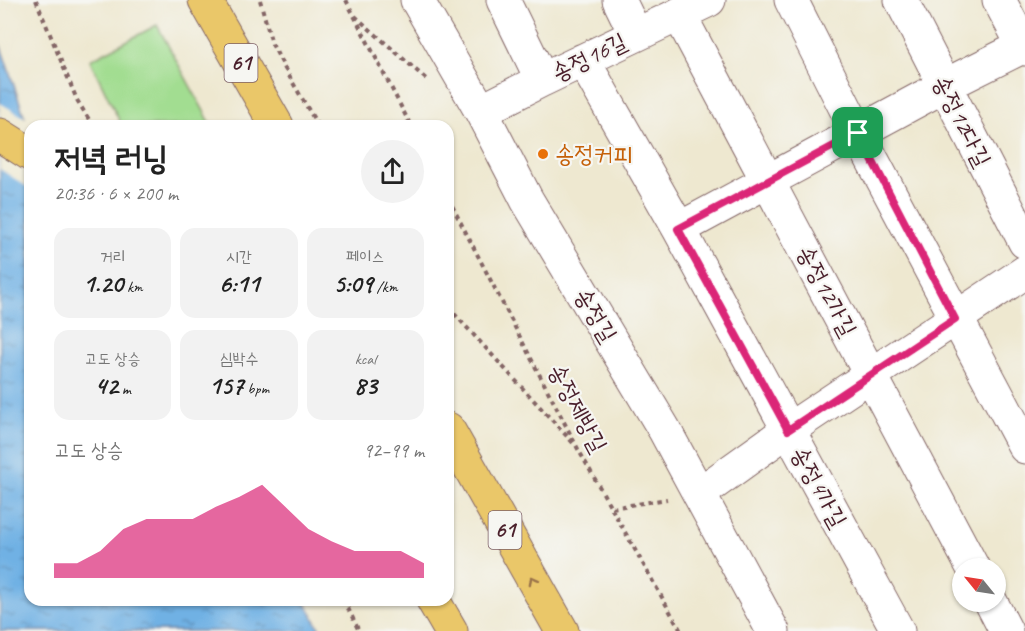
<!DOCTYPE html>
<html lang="ko">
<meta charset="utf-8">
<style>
:root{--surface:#fff;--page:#f2f2f2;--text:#222;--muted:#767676;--accent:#db2777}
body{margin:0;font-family:Caveat,"Poor Story",sans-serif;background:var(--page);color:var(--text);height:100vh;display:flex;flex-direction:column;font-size:22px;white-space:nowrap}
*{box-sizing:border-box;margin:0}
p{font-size:20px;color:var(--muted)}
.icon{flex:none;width:33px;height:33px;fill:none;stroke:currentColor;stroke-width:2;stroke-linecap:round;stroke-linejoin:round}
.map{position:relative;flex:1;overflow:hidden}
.sheet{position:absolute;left:24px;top:120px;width:430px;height:486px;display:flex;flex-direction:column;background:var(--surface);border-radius:18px;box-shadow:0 2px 4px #0004}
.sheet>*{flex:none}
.needle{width:39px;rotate:300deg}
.tools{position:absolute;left:952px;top:558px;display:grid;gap:12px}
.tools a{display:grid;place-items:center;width:54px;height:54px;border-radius:50%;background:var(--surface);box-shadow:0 2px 4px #0004;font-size:30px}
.pin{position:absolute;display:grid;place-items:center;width:51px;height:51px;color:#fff;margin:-26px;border-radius:12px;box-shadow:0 3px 9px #0006}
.round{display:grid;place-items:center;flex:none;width:63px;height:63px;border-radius:32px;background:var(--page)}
.summary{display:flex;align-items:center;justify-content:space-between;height:102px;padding:0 30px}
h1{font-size:33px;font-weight:700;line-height:45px}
.stats{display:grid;grid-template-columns:repeat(3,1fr);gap:9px;height:102px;padding:6px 30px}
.stats div{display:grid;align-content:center;border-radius:15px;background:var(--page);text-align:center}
.stats b{font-size:26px;font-weight:700}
.stats small{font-size:16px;font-weight:400}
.stats p{font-size:16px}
.chart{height:168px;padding:12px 30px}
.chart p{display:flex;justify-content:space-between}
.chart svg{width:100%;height:108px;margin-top:6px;fill:var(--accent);opacity:.7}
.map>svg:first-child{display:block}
.garden{fill:#a2dd91;stroke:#767e5e;stroke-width:1.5}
.water{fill:url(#water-ripples);stroke:#5c6888;stroke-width:1.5}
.pier{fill:#eee8d0}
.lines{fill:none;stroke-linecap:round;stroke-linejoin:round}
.minor-casing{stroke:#836565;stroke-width:35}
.highway-casing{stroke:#836565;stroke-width:35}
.path{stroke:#836565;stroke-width:4;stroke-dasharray:4.5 4.5;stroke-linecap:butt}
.minor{stroke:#fff;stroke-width:33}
.highway{stroke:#eac769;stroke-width:33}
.oneway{stroke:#9a734a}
.route-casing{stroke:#fff;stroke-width:12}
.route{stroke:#db2777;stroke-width:8}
.food-dot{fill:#e8710a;stroke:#f6f6f2;stroke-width:2}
.labels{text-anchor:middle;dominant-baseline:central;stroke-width:4.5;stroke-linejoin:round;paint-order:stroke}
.shield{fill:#f6f6f2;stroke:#7e6067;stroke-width:1.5}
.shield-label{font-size:22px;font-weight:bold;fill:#4a1f2b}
.street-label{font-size:24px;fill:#4a1f2b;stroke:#f6f6f2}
.food-label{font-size:24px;fill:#c56008;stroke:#f6f6f2;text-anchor:start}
</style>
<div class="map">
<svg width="1025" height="631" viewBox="0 0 1025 631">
<defs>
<pattern id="water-ripples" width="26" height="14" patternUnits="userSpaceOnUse" patternTransform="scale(1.5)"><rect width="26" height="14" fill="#6fb1e4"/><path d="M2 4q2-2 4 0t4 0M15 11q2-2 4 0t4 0" fill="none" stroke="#5d8fb9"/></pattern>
</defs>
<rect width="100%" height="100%" fill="#f6f6f2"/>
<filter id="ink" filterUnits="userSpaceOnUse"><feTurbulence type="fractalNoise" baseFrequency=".0167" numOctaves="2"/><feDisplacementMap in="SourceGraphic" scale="12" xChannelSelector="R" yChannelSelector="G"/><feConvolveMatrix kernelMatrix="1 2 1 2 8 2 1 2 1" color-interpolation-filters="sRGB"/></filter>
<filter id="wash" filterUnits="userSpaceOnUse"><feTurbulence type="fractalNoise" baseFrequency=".008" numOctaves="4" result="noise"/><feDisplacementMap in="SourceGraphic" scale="24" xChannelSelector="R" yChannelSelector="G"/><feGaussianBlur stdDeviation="1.35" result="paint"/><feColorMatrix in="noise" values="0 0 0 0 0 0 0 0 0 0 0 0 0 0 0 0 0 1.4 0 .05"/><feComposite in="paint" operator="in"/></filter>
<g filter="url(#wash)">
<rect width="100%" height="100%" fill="#eee8d0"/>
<!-- garden -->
<path class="garden" d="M157,25l55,101h-90l-32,-66z"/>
<!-- water -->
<path class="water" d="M0,44l26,77 4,19v460h274l17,31h-321z"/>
<!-- pier -->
<path class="pier" d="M0,103l29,17 1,69 -30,-20z"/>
</g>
<g filter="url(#ink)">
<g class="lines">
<!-- minor casing -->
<g class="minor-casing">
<path id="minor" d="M417,0l64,111 46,89 137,229 109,202
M503,0l39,80
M619,0l17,35
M791,0l67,133 167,314
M901,0l124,242
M999,0l26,49
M679,14l294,554
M583,60l96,169 219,402
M481,111l61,-31 167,-80
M679,229l265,-143 80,-40
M699,494l89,-64 237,-158
M991,602l15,29"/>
</g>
<!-- highway casing -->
<g class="highway-casing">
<path id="highway" d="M205,0l72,126
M0,135l30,19
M448,429l114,202
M433,600l18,31"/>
</g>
<!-- path -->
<path class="path" d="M36,0l41,100 16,26
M260,0l12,44 13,25 33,57
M346,0l65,126
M355,16l71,63
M448,198l130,251 103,182
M448,307l126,137
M612,508l55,-9
M344,600l15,31"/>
<!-- minor -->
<use href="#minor" class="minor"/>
<!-- highway -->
<use href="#highway" class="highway"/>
</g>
<!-- one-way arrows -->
<defs><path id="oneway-chevron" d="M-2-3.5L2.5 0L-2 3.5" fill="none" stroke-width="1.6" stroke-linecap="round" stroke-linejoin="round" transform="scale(1.5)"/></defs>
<use class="oneway" href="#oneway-chevron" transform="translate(533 580) rotate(-119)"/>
</g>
<g class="lines" filter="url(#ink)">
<!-- route casing -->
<g class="route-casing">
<path id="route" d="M858,133l97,186 -167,111 -110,-201z"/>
</g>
<!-- route -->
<use href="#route" class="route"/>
</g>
<!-- markers -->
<circle class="food-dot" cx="543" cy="154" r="6"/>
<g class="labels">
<!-- shield labels -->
<g class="shield">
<rect x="224.5" y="44" width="33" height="38" rx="4.5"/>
<rect x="488.5" y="511" width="33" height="38" rx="4.5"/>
</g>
<g class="shield-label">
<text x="241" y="63">61</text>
<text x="505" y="530">61</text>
</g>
<!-- street labels -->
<g class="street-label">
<text transform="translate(589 57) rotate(-26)">송정16길</text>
<text transform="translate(962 121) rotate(63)">송정12다길</text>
<text transform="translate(827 291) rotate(62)">송정12가길</text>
<text transform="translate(596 315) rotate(59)">송정길</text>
<text transform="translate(578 408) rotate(62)">송정제방길</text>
<text transform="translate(819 487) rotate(61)">송정4가길</text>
</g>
<!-- food labels -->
<g class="food-label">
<text x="555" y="154">송정커피</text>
</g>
</g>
</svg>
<div class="tools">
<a><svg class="needle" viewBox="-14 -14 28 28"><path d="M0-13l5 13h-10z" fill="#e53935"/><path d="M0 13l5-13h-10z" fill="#767676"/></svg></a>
</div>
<div class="pin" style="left:858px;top:133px;background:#1e9e55"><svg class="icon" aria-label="arrive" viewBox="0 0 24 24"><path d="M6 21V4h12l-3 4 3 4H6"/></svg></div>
<section class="sheet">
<div class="summary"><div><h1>저녁 러닝</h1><p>20:36 · 6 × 200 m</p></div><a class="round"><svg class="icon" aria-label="share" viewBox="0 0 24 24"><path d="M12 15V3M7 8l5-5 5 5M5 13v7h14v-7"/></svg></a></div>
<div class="stats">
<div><p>거리</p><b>1.20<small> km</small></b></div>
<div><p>시간</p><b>6:11</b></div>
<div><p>페이스</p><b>5:09<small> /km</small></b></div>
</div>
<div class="stats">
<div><p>고도 상승</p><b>42<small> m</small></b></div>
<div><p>심박수</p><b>157<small> bpm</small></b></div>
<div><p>kcal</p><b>83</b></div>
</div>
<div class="chart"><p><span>고도 상승</span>92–99 m</p>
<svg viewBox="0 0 160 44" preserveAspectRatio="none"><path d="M0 44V38L10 38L20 33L30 24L40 20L50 20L60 20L70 15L80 11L90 6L100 15L110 24L120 29L130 33L140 33L150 33L160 38V44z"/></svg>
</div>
</section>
</div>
